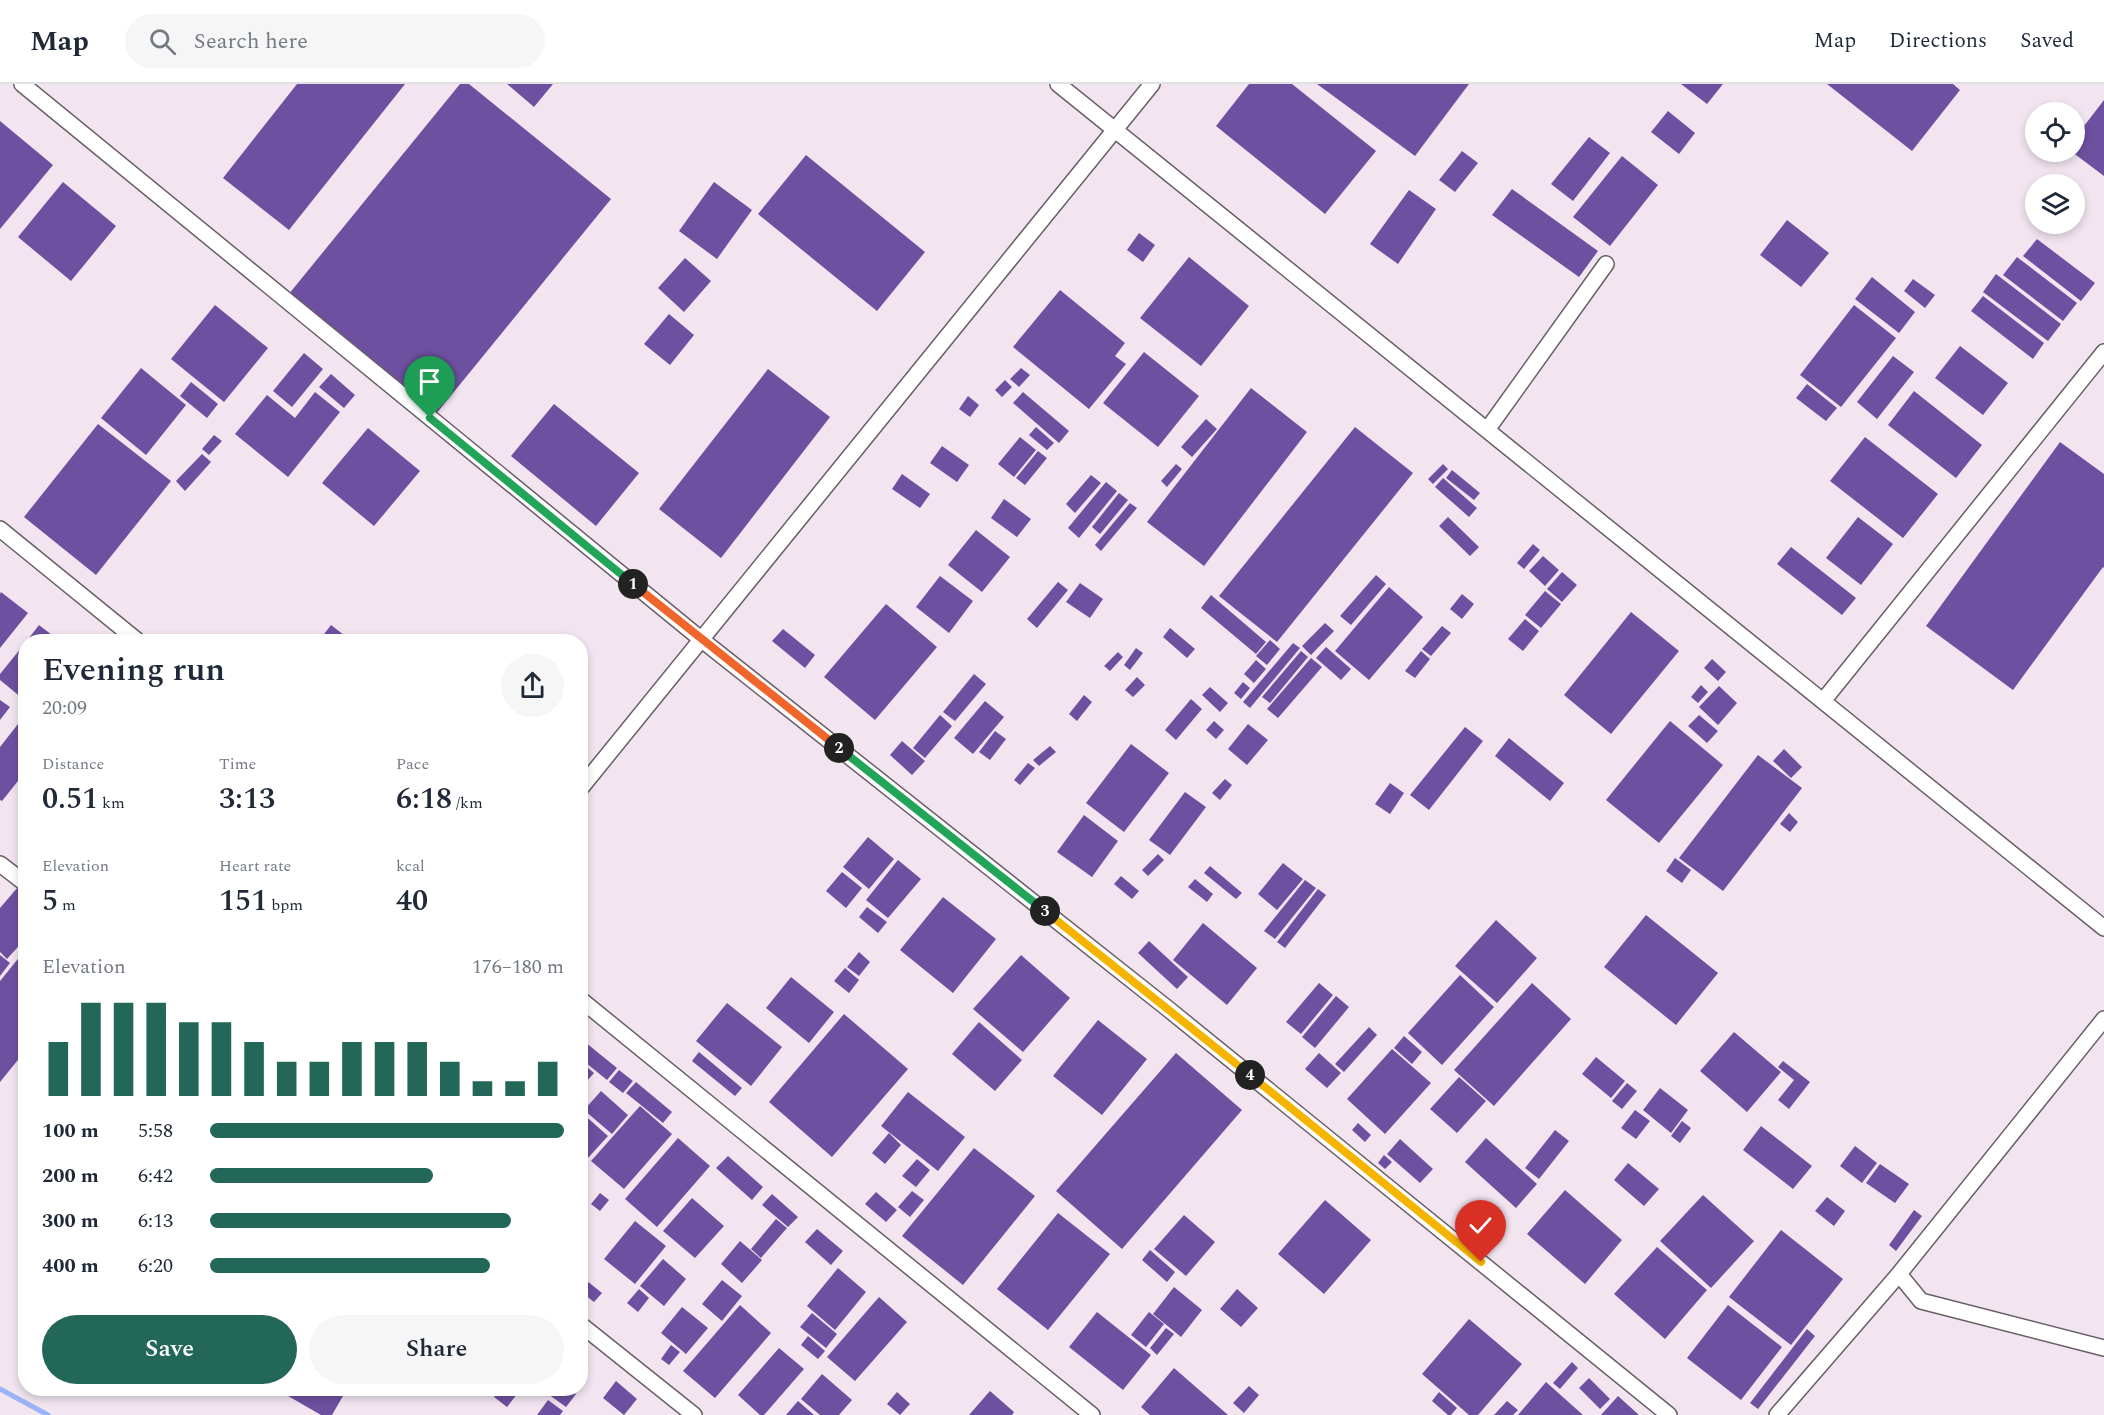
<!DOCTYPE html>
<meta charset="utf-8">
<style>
:root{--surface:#fff;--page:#f6f6f7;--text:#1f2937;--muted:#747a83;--line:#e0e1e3;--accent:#236758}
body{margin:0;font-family:Spectral,serif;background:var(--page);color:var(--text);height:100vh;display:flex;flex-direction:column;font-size:22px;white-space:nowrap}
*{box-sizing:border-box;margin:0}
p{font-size:20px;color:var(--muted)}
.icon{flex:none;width:33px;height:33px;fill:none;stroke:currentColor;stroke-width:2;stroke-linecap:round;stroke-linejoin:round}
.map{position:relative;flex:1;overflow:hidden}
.drawer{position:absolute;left:18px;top:550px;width:570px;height:762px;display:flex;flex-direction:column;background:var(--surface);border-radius:24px;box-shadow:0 3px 9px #0003}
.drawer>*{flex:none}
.buttons{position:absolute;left:2025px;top:18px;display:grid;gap:12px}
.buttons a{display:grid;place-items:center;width:60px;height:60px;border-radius:50%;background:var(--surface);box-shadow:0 3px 9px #0003;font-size:30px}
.pin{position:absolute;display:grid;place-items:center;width:51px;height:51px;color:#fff;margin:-62px -26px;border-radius:50% 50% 50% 0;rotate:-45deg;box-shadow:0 0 6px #0007}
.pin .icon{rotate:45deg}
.km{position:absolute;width:30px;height:30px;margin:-15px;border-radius:50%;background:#222;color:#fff;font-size:16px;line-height:30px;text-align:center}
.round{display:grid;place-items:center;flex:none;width:63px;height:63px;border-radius:32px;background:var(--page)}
.summary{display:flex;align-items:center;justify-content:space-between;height:102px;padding:0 24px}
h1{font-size:33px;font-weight:600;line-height:45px}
.figures{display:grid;grid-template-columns:repeat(3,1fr);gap:9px;height:102px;padding:6px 24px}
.figures div{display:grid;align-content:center}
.figures b{font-size:30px;font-weight:600}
.figures small{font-size:16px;font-weight:400}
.figures p{font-size:16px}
.chart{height:168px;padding:12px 24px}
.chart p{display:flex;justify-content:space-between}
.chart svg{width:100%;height:108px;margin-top:6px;stroke:var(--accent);stroke-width:6}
.action{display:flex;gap:12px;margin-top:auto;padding:12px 24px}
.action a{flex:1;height:69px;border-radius:36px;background:var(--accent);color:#fff;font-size:24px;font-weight:600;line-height:69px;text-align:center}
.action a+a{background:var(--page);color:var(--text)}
ul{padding:0 24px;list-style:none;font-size:20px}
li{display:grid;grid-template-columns:96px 72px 1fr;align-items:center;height:45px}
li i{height:15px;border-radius:8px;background:var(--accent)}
header{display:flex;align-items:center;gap:36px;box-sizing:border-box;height:84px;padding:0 30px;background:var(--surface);border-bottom:2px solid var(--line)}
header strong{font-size:28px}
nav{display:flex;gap:33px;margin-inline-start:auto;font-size:21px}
.search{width:420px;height:54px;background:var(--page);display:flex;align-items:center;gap:15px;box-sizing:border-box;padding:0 21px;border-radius:33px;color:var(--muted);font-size:22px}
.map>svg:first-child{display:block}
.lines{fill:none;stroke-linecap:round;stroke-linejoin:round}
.stream{stroke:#9ab3f7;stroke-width:5}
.building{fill:#6e50a1}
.minor-casing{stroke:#695e68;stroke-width:18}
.minor{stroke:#fff;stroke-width:15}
.split-1-casing{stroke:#fff;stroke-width:12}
.split-2-casing{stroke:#fff;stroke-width:12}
.split-3-casing{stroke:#fff;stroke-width:12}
.split-4-casing{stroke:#fff;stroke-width:12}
.split-5-casing{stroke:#fff;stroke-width:12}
.split-1{stroke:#22a559;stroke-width:8}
.split-2{stroke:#f0652b;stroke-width:8}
.split-3{stroke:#22a559;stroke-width:8}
.split-4{stroke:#f5b400;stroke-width:8}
.split-5{stroke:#f5b400;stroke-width:8}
</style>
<header>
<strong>Map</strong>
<div class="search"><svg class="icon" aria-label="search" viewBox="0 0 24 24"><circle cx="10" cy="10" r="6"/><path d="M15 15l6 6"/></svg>Search here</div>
<nav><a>Map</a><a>Directions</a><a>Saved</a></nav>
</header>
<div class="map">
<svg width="2104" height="1331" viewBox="0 0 2104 1331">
<rect width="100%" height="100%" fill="#f2e5f0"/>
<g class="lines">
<!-- stream -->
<path class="stream" d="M0,1305l48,26"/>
</g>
<!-- building -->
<path class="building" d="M297,0h108l-116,146 -66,-52z
M460,0h9l142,115 -180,221 -147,-120z
M507,0h46l-19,23z
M1249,0h43l84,67 -51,63 -109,-88z
M1317,0h152l-54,72z
M1681,0h42l-16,20z
M1827,0h126l7,6 -48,61z
M2104,16v76l-32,-24h2v-13z
M1668,27l27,22 -16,21 -28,-22z
M0,37l53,44 -53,64z
M1589,53l21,16 -37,48 -22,-17z
M1462,67l16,12 -23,29 -16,-12z
M806,71l119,97 -48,59 -119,-97z
M1622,72l36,29 -48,61 -37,-29z
M63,98l53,44 -45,55 -53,-44z
M714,98l38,28 -35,49 -38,-28z
M1512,105l86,62 -19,26 -87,-62z
M1409,106l27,19 -38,55 -28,-20z
M1787,136l42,33 -28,34 -41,-32z
M1139,149l16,12 -12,17 -16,-12z
M2037,155l58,44 -14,18 -58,-45z
M1189,173l60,49 -48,60 -61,-48z
M2017,173l60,46 -14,18 -60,-46z
M685,174l26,23 -27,31 -26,-24z
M1996,190l65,50 -13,17 -65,-49z
M1872,193l43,35 -16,21 -44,-34z
M1913,195l22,16 -10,13 -21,-17z
M1060,206l65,53 -10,13 11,8 -37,45 -76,-62z
M1983,212l61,47 -11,16 -62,-48z
M215,221l53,43 -44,54 -53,-43z
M1854,221l42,33 -55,69 -41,-32z
M669,230l25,21 -24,30 -26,-21z
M1960,262l48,37 -25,32 -48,-37z
M1144,268l55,44 -41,51 -55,-44z
M304,269l19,16 -31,38 -19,-16z
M1893,272l21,16 -37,47 -20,-17z
M141,284l45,37 -40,50 -45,-37z
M1021,284l9,7 -11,12 -9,-8z
M768,285l62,48 -109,141 -62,-49z
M331,290l24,21 -11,13 -25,-21z
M1005,296l7,7 -10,10 -7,-7z
M191,298l27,22 -11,14 -27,-22z
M1807,300l30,24 -11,13 -30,-23z
M1251,304l56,44 -103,134 -57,-44z
M1914,307l68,54 -26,33 -68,-53z
M315,308l25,20 -52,65 -53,-43 32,-39 28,23z
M1023,308l46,39 -10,12 -46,-40z
M968,312l11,9 -9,12 -11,-8z
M554,320l85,69 -43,53 -85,-70z
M1206,335l11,10 -25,28 -11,-10z
M98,340l73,57 -75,94 -72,-58z
M1036,343l18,16 -7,7 -18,-15z
M1355,343l58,46 -136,169 -58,-46z
M368,344l52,43 -46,55 -52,-43z
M214,351l8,6 -13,14 -7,-6z
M1020,353l16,13 -22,27 -16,-13z
M1865,353l73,57 -35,44 -73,-57z
M2060,358l44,32v94l-1,-1 -90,123 -87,-64z
M942,362l27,19 -12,17 -27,-19z
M1038,367l9,7 -22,27 -9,-7z
M202,370l9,8 -26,29 -9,-10z
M1176,380l6,5 -15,18 -6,-6z
M1443,380l5,5 -15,15 -5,-5z
M1452,386l28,23 -6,7 -28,-22z
M902,390l28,20 -10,14 -28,-19z
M1091,391l10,8 -26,30 -9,-9z
M1443,394l34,30 -8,9 -34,-30z
M1106,398l11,9 -38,47 -11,-10z
M1119,409l9,7 -28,34 -8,-7z
M1004,415l27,20 -14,18 -26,-19z
M1130,419l7,5 -36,43 -6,-6z
M1448,433l31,30 -9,9 -31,-30z
M1858,433l35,27 -32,41 -35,-27z
M976,446l34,27 -28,35 -34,-27z
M1533,460l7,6 -16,19 -7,-6z
M1791,463l65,51 -14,17 -65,-51z
M1543,472l16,14 -14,16 -16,-15z
M1562,488l15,13 -15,17 -15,-13z
M1376,491l10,9 -35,41 -11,-9z
M940,492l33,25 -24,32 -33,-26z
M1058,498l10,8 -31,38 -10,-9z
M1080,499l23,16 -13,19 -24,-16z
M1389,503l34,30 -54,63 -34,-29z
M1545,507l16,13 -20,24 -16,-13z
M1,508l27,21 -28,35v-54z
M1462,510l12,10 -12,15 -12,-10z
M1211,511l55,47 -10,12 -55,-46z
M886,520l51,43 -62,73 -51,-43z
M1631,528l48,39 -68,83 -47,-39z
M1525,535l14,12 -16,20 -15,-12z
M1325,539l9,8 -23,24 -9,-9z
M39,541l22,17h-35z
M331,541l22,17h-35z
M1442,542l9,7 -20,23 -9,-7z
M1170,544l25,21 -8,9 -24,-21z
M783,545l32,26 -10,13 -33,-27z
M1270,556l10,9 -13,16 -11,-9z
M26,558v51l-4,5 -22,-18v-6z
M1293,559l7,5 -50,60 -7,-6z
M1326,563l25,22 -10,11 -25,-22z
M1136,564l7,5 -13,17 -6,-5z
M1301,567l7,6 -38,46 -8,-6z
M1421,567l9,8 -15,19 -10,-7z
M1118,568l5,5 -13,14 -6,-5z
M1311,574l11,9 -44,51 -11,-9z
M1712,575l14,13 -8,9 -14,-13z
M1256,576l10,9 -12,14 -10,-9z
M974,590l12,10 -31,37 -12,-9z
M1137,593l8,8 -12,12 -8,-7z
M1243,598l7,6 -9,11 -7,-6z
M1701,601l7,7 -10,11 -7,-6z
M1719,602l18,17 -19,22 -19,-18z
M1210,603l18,16 -8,9 -18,-17z
M1084,611l8,7 -15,19 -8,-7z
M1191,615l11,10 -26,31 -11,-10z
M0,616l10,7 -10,13z
M985,617l19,16 -31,37 -19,-16z
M940,631l12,11 -27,32 -12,-10z
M1699,631l19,16 -11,12 -19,-17z
M1214,637l10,9 -8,9 -10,-9z
M1670,637l53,44 -64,78 -53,-43z
M18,640l8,6v41l-24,30 -2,-1v-53z
M1248,640l20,16 -21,25 -19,-16z
M1465,643l18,14 -54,69 -19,-15z
M995,647l11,8 -16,21 -11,-8z
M1509,654l55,45 -14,18 -55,-45z
M902,657l23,20 -13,14 -22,-20z
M1131,660l38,29 -45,59 -38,-29z
M1050,662l6,6 -17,14 -6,-6z
M1784,665l18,18 -11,11 -18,-17z
M1758,671l44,33 -79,103 -44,-33z
M1028,679l7,5 -15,17 -6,-5z
M1225,695l7,6 -12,15 -8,-7z
M1390,699l14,10 -14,21 -15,-10z
M1185,708l21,15 -36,48 -21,-15z
M1789,729l9,9 -8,10 -10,-8z
M1084,731l34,26 -26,36 -35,-25z
M868,753l26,22 -25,30 -26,-22z
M1158,770l6,6 -16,16 -6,-6z
M1675,774l16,12 -9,13 -16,-12z
M898,776l23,19 -33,39 -22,-18z
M1283,779l20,16 -26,31 -19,-16z
M1210,782l32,27 -6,6 -32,-26z
M842,788l20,16 -16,20 -20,-17z
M1121,792l18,15 -7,8 -18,-15z
M1195,795l18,15 -6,8 -19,-15z
M1305,796l11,8 -41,51 -11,-8z
M18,803l8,6v45l-19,21 -7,-7v-44z
M1318,805l8,6 -41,53 -8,-6z
M943,813l53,42 -43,54 -53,-43z
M867,823l20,15 -9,11 -19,-16z
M1646,831l72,58 -42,52 -72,-58z
M1496,836l41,38 -40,45 -42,-37z
M1203,839l54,45 -30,37 -54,-45z
M1149,857l39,36 -11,12 -39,-36z
M26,865v101l-26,32v-101z
M859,868l11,10 -11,14 -12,-9z
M0,871l10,8 -10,13z
M1021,871l49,43 -47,54 -50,-43z
M845,884l14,12 -10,13 -15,-12z
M1460,891l34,32 -52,58 -34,-32z
M791,893l43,35 -25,31 -43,-35z
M1319,899l14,12 -32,39 -15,-12z
M1532,899l39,36 -77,87 -40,-36z
M1336,912l13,11 -34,41 -13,-11z
M727,919l55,44 -31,39 -55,-45z
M844,930l64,55 -76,88 -63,-55z
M1098,936l49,39 -45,56 -49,-39z
M979,938l43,38 -27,31 -43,-37z
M1369,943l8,8 -33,37 -9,-8z
M1734,948l47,40 -34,40 -47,-41z
M1404,952l18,16 -10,12 -18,-16z
M580,954l37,30 -10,12 -27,-22z
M1392,965l39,34 -46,51 -38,-35z
M699,968l43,36 -7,8 -43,-35z
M1176,969l66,57 -120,139 -66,-58z
M1319,969l22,20 -14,15 -22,-19z
M1596,973l29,24 -14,17 -29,-24z
M580,977l14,12 -14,16z
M1783,977l27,21 -21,27 -11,-9 16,-20 -16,-13z
M619,986l14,11 -10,12 -14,-11z
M1459,993l27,24 -29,32 -27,-24z
M636,998l36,30 -9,11 -37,-30z
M1627,999l10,8 -15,18 -10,-8z
M1660,1004l28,22 -17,23 -28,-23z
M601,1007l27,24 -16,19 -28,-24z
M908,1008l57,45 -27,34 -57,-45z
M640,1022l32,28 -48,55 -33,-28z
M1635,1026l15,11 -14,18 -15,-11z
M582,1029l26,23 -21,23 -7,-6z
M1682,1037l9,7 -11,15 -9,-7z
M1358,1039l13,12 -6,7 -13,-12z
M1761,1042l51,40 -19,23 -50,-39z
M1555,1046l14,11 -30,38 -14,-11z
M889,1049l12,12 -16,19 -13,-11z
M678,1054l32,28 -53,61 -32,-28z
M1486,1054l51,46 -21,24 -51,-46z
M1400,1055l33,30 -13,14 -33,-29z
M1855,1062l22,17 -15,20 -22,-17z
M974,1064l61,48 -72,89 -61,-49z
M1384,1071l8,7 -7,7 -7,-6z
M728,1072l35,31 -11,13 -36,-32z
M917,1075l13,11 -14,17 -14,-11z
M1628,1079l31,26 -15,17 -30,-26z
M1880,1080l29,20 -14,19 -29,-20z
M1565,1106l57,50 -37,44 -58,-50z
M912,1107l12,9 -14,17 -12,-10z
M876,1108l21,18 -11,12 -21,-18z
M600,1109l9,7 -9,11 -9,-7z
M772,1110l26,23 -10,10 -26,-22z
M1703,1111l51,46 -43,47 -51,-47z
M1827,1113l18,14 -11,15 -19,-15z
M692,1114l32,28 -29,32 -32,-27z
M1325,1116l46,40 -47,54 -46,-40z
M1914,1126l8,6 -26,35 -7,-6z
M1058,1129l52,41 -62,76 -51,-41z
M1494,1129l11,11 -9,10 -12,-10z
M1184,1131l31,27 -29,34 -32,-27z
M776,1135l11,9 -26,30 -10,-9z
M635,1137l31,25 -31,38 -31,-25z
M817,1145l26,22 -12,14 -26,-23z
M1781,1146l62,49 -52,66 -62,-48z
M740,1157l22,19 -20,23 -21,-19z
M1657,1163l50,43 -42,49 -51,-45z
M1150,1166l25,22 -8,10 -25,-22z
M663,1175l23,20 -22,27 -24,-20z
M838,1184l28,24 -31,38 -28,-24z
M582,1193l20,16 -8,9 -14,-11z
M722,1196l20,16 -20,25 -20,-17z
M1174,1203l28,23 -21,27 -28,-23z
M639,1205l10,9 -11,14 -11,-9z
M1237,1205l21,19 -17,19 -21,-18z
M879,1213l28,25 -52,59 -28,-24z
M740,1221l31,28 -56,65 -32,-27z
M1728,1221l54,42 -41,53 -54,-42z
M682,1223l26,21 -22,26 -25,-21z
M1097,1228l54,43 -28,35 -54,-43z
M1149,1228l15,12 -18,23 -15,-12z
M812,1229l25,21 -11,14 -26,-21z
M1469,1235l53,45 -44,51h-9l-47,-41z
M1166,1244l8,6 -17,21 -7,-7z
M1807,1245l8,7 -57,73 -8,-6z
M808,1252l17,15 -7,8 -17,-14z
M671,1261l9,7 -11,13 -8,-6z
M779,1264l25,21 -40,46h-4l-22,-20z
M1572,1278l6,6 -18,21 -7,-6z
M1174,1284l54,47h-78l-9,-8z
M822,1290l30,26 -13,15h-19l-19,-16z
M1589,1294l21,21 -10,10 -21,-21z
M616,1297l21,18 -13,16 -21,-17z
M1546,1298l37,33h-65z
M1249,1302l10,9 -15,18 -11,-10z
M276,1305h71l-15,26h-11z
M500,1305h21l-14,18 -13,-10z
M541,1305h28l7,5 -10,13z
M990,1307l24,21 -2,3h-43z
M897,1308l13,12 -10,11 -13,-11z
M1439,1308l18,16 -6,7h-3l-16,-14z
M1618,1312l21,19h-38z
M548,1316l15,11 -3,4h-23z
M798,1317l16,14h-28z
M1507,1317l11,9 -5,5h-19z"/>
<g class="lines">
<!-- minor casing -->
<g class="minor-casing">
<path id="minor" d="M22,0l680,556 465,368 502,407
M1058,0l1046,844
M1487,346l119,-166
M0,445l139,113
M1823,617l281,-349
M580,705l572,-705
M0,780l26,20
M580,915l512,416
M1899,1190l22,27 183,47
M580,1240l114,91
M1777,1331l122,-141 205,-255"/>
</g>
<!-- minor -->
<use href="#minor" class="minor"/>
</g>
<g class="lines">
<!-- split-1 casing -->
<g class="split-1-casing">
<path id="split-1" d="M430,334l203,166"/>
</g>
<!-- split-2 casing -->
<g class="split-2-casing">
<path id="split-2" d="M633,500l206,164"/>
</g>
<!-- split-3 casing -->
<g class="split-3-casing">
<path id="split-3" d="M839,664l206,163"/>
</g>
<!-- split-4 casing -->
<g class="split-4-casing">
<path id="split-4" d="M1045,827l205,164"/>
</g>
<!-- split-5 casing -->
<g class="split-5-casing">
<path id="split-5" d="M1250,991l231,187"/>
</g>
<!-- split-1 -->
<use href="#split-1" class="split-1"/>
<!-- split-2 -->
<use href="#split-2" class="split-2"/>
<!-- split-3 -->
<use href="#split-3" class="split-3"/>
<!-- split-4 -->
<use href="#split-4" class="split-4"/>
<!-- split-5 -->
<use href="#split-5" class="split-5"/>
</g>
</svg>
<div class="buttons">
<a><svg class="icon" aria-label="locate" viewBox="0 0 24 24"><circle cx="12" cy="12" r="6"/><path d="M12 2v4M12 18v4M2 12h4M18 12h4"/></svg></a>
<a><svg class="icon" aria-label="layers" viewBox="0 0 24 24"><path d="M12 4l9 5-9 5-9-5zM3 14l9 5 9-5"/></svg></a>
</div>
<div class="pin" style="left:430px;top:334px;background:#1e9e55"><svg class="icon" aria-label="arrive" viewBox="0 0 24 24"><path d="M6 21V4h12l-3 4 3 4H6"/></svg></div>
<div class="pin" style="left:1481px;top:1178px;background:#d93025"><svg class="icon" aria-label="check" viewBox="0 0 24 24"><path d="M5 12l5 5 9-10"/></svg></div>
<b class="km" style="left:633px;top:500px">1</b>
<b class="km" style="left:839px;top:664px">2</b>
<b class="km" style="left:1045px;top:827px">3</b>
<b class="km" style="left:1250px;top:991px">4</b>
<section class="drawer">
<div class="summary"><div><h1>Evening run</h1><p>20:09</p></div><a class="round"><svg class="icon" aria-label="share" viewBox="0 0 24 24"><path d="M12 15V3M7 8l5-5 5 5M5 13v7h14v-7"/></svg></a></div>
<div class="figures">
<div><p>Distance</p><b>0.51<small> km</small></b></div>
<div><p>Time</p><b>3:13</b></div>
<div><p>Pace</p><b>6:18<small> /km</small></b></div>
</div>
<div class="figures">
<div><p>Elevation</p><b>5<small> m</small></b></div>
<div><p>Heart rate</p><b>151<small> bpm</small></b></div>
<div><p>kcal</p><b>40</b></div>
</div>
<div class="chart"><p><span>Elevation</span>176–180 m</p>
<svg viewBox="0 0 160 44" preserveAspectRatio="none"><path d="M5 44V22M15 44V6M25 44V6M35 44V6M45 44V14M55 44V14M65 44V22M75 44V30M85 44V30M95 44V22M105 44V22M115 44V22M125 44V30M135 44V38M145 44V38M155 44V30"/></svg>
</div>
<ul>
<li><b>100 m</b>5:58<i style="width:100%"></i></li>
<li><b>200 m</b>6:42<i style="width:63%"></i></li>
<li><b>300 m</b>6:13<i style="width:85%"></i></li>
<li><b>400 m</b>6:20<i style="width:79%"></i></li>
</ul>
<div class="action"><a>Save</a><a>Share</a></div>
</section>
</div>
